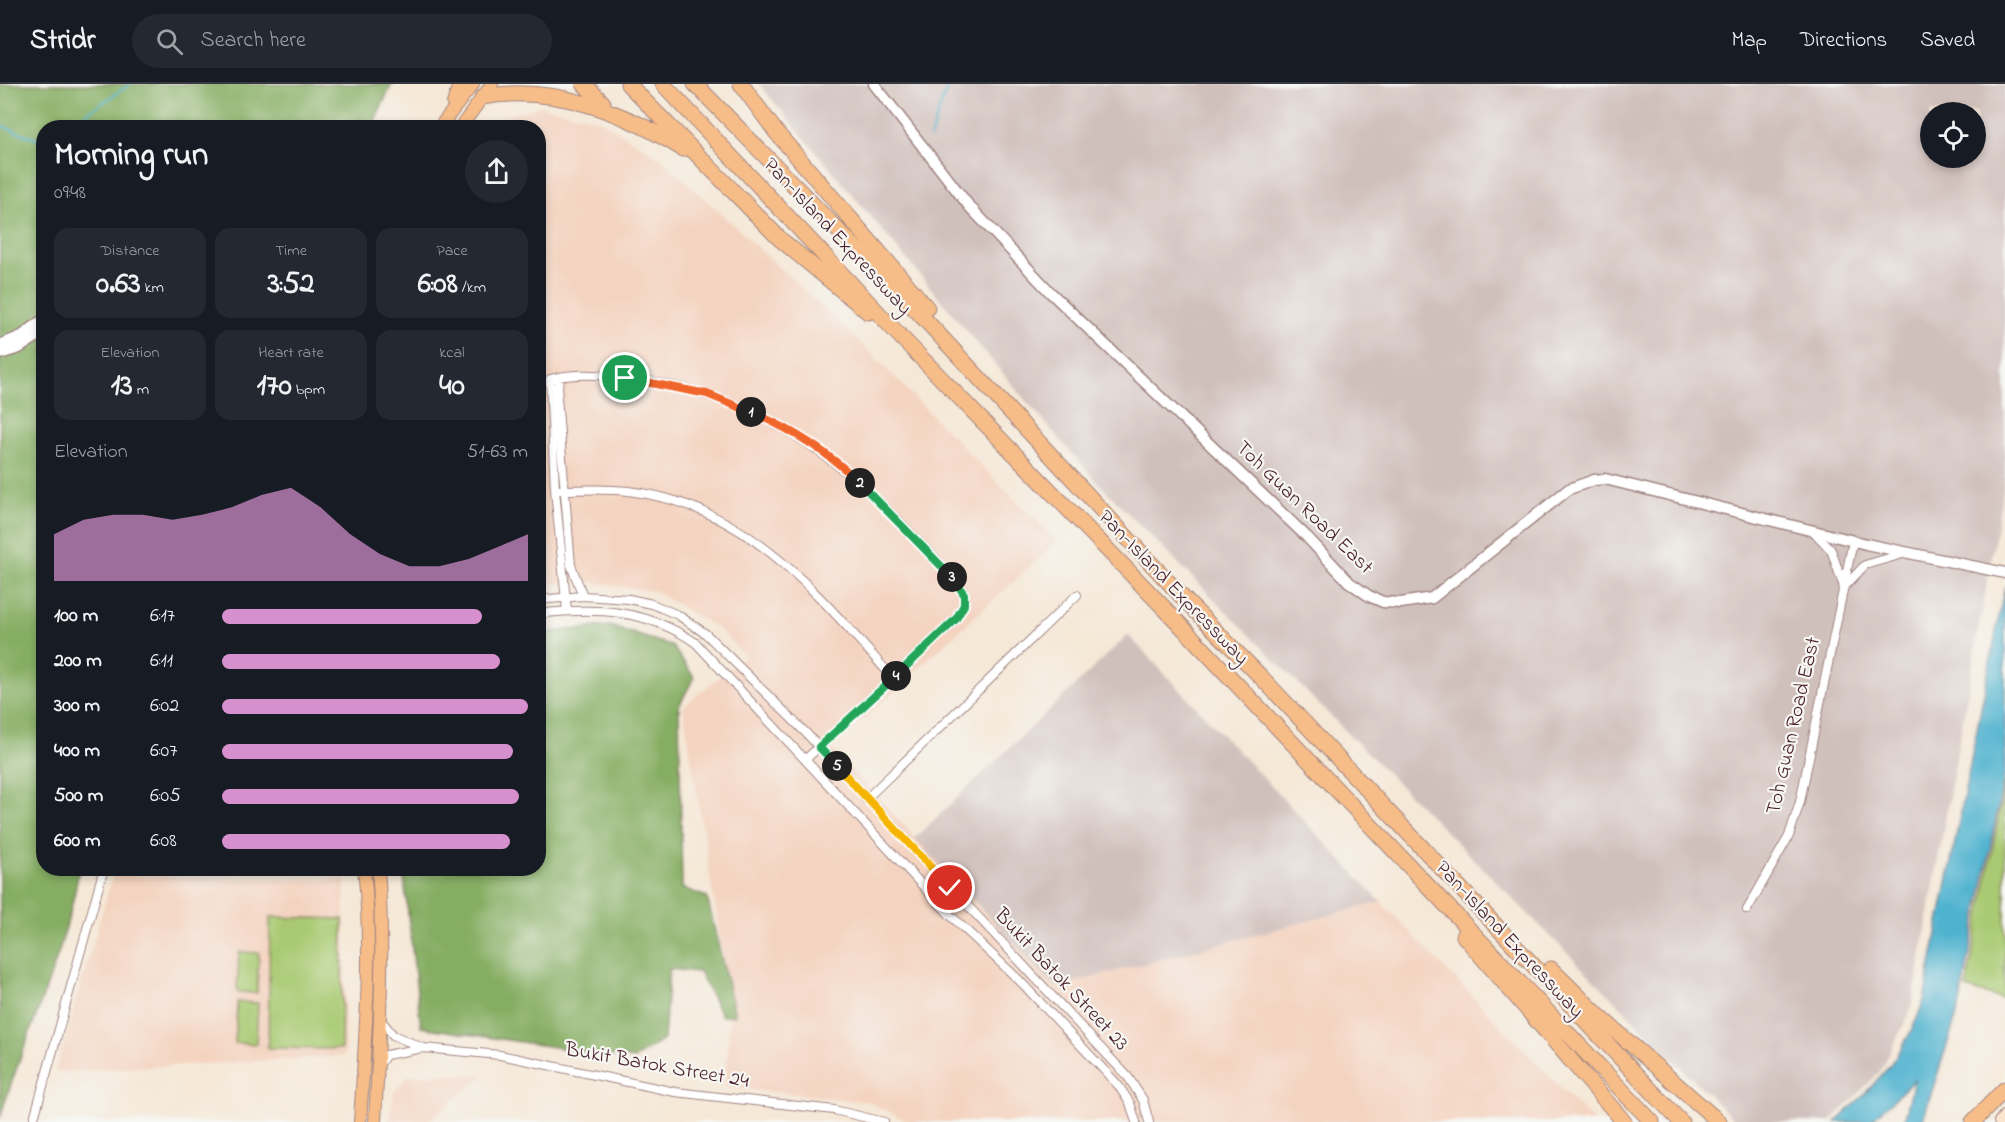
<!DOCTYPE html>
<meta charset="utf-8">
<style>
:root{--surface:#171b24;--page:#242831;--text:#f1f3f6;--muted:#9ea1a6;--line:#363941;--accent:#d690ce}
body{margin:0;font-family:"Indie Flower",sans-serif;background:var(--page);color:var(--text);height:100vh;display:flex;flex-direction:column;font-size:22px;white-space:nowrap}
*{box-sizing:border-box;margin:0}
p{font-size:20px;color:var(--muted)}
.icon{flex:none;width:33px;height:33px;fill:none;stroke:currentColor;stroke-width:2;stroke-linecap:round;stroke-linejoin:round}
.map{position:relative;flex:1;overflow:hidden}
.sheet{position:absolute;left:36px;top:36px;width:510px;height:756px;display:flex;flex-direction:column;background:var(--surface);border-radius:24px;box-shadow:0 3px 9px #0003}
.sheet>*{flex:none}
.controls{position:absolute;left:1920px;top:18px;display:grid;gap:12px}
.controls a{display:grid;place-items:center;width:66px;height:66px;border-radius:50%;background:var(--surface);box-shadow:0 3px 9px #0003;font-size:30px}
.pin{position:absolute;display:grid;place-items:center;width:51px;height:51px;color:#fff;margin:-26px;border:3px solid #fff;border-radius:50%;box-shadow:0 2px 6px #0007}
.km{position:absolute;width:30px;height:30px;margin:-15px;border-radius:50%;background:#222;color:#fff;font-size:16px;line-height:30px;text-align:center}
.round{display:grid;place-items:center;flex:none;width:63px;height:63px;border-radius:32px;background:var(--page)}
.headline{display:flex;align-items:center;justify-content:space-between;height:102px;padding:0 18px}
h1{font-size:33px;font-weight:800;line-height:45px}
.metrics{display:grid;grid-template-columns:repeat(3,1fr);gap:9px;height:102px;padding:6px 18px}
.metrics div{display:grid;align-content:center;border-radius:15px;background:var(--page);text-align:center}
.metrics b{font-size:30px;font-weight:800}
.metrics small{font-size:16px;font-weight:400}
.metrics p{font-size:16px}
.chart{height:168px;padding:12px 18px}
.chart p{display:flex;justify-content:space-between}
.chart svg{width:100%;height:108px;margin-top:6px;fill:var(--accent);opacity:.7}
ul{padding:0 18px;list-style:none;font-size:20px}
li{display:grid;grid-template-columns:96px 72px 1fr;align-items:center;height:45px}
li i{height:15px;border-radius:8px;background:var(--accent)}
header{display:flex;align-items:center;gap:36px;box-sizing:border-box;height:84px;padding:0 30px;background:var(--surface);border-bottom:2px solid var(--line)}
header strong{font-size:28px}
nav{display:flex;gap:33px;margin-inline-start:auto;font-size:21px}
.search{width:420px;height:54px;background:var(--page);display:flex;align-items:center;gap:15px;box-sizing:border-box;padding:0 21px;border-radius:33px;color:var(--muted);font-size:22px}
.map>svg:first-child{display:block}
.built{fill:#f4d3c0}
.industrial{fill:#d0c0bc;fill-rule:evenodd}
.green{fill:#a9ca72;stroke:#7a744e;stroke-width:1.5}
.forest{fill:#86ae64;stroke:#686648;stroke-width:1.5}
.water{fill:#50b2cf;stroke:#4d687d;stroke-width:1.5}
.lines{fill:none;stroke-linecap:round;stroke-linejoin:round}
.stream{stroke:#50b2cf;stroke-width:2}
.minor-casing{stroke:#a08481;stroke-width:10}
.tertiary-casing{stroke:#a08481;stroke-width:13}
.secondary-casing{stroke:#a08481;stroke-width:14}
.primary-casing{stroke:#a08481;stroke-width:14}
.motorway-casing{stroke:#a08481;stroke-width:17}
.minor{stroke:#fff;stroke-width:8}
.tertiary{stroke:#fff;stroke-width:10}
.secondary{stroke:#fce5cf;stroke-width:12}
.primary{stroke:#f7bd88;stroke-width:12}
.motorway{stroke:#f7bd88;stroke-width:15}
.split-1-casing{stroke:#fff;stroke-width:12}
.split-2-casing{stroke:#fff;stroke-width:12}
.split-3-casing{stroke:#fff;stroke-width:12}
.split-4-casing{stroke:#fff;stroke-width:12}
.split-5-casing{stroke:#fff;stroke-width:12}
.split-6-casing{stroke:#fff;stroke-width:12}
.split-7-casing{stroke:#fff;stroke-width:12}
.split-1{stroke:#f0652b;stroke-width:8}
.split-2{stroke:#f0652b;stroke-width:8}
.split-3{stroke:#22a559;stroke-width:8}
.split-4{stroke:#22a559;stroke-width:8}
.split-5{stroke:#22a559;stroke-width:8}
.split-6{stroke:#f5b400;stroke-width:8}
.split-7{stroke:#f5b400;stroke-width:8}
.labels{text-anchor:middle;dominant-baseline:central;stroke-width:4.5;stroke-linejoin:round;paint-order:stroke}
.street-label{font-size:21px;fill:#4a1f2b;stroke:#f6f6f2}
</style>
<header>
<strong>Stridr</strong>
<div class="search"><svg class="icon" aria-label="search" viewBox="0 0 24 24"><circle cx="10" cy="10" r="6"/><path d="M15 15l6 6"/></svg>Search here</div>
<nav><a>Map</a><a>Directions</a><a>Saved</a></nav>
</header>
<div class="map">
<svg width="2005" height="1038" viewBox="0 0 2005 1038">
<rect width="100%" height="100%" fill="#f6f6f2"/>
<filter id="ink" filterUnits="userSpaceOnUse"><feTurbulence type="fractalNoise" baseFrequency=".0167" numOctaves="2"/><feDisplacementMap in="SourceGraphic" scale="12" xChannelSelector="R" yChannelSelector="G"/><feConvolveMatrix kernelMatrix="1 2 1 2 8 2 1 2 1" color-interpolation-filters="sRGB"/></filter>
<filter id="wash" filterUnits="userSpaceOnUse"><feTurbulence type="fractalNoise" baseFrequency=".008" numOctaves="4" result="noise"/><feDisplacementMap in="SourceGraphic" scale="24" xChannelSelector="R" yChannelSelector="G"/><feGaussianBlur stdDeviation="1.35" result="paint"/><feColorMatrix in="noise" values="0 0 0 0 0 0 0 0 0 0 0 0 0 0 0 0 0 1.4 0 .05"/><feComposite in="paint" operator="in"/></filter>
<g filter="url(#wash)">
<rect width="100%" height="100%" fill="#f5e8d7"/>
<!-- built -->
<path class="built" d="M540,22l60,14 62,39 196,181 199,202 -226,206 224,239 326,-85 213,220h-686l-39,-20 -144,-15 6,-81 -48,-299 62,-51 -25,-26 -66,-39 -73,-10 -42,4 -1,-457h-50l6,-8z
M113,791l232,5v176l-290,16z
M442,990l42,1 -57,47h-38l5,-30 13,-16z"/>
<!-- industrial -->
<path class="industrial" d="M759,0h1246v395l-91,518 -5,17 -29,58 -50,50h-94l-636,-637 -80,-91zM1930,28h46v46h-46z
M1128,551l253,267 -326,85 -140,-149z"/>
<!-- green -->
<path class="green" d="M2005,698v218l-39,-12z
M270,833l73,2 -2,130 -73,-1z
M239,868l20,1 -2,40 -20,-1z
M237,918l21,1 -2,41 -21,-1z"/>
<!-- forest -->
<path class="forest" d="M0,0h392l-20,43 -328,1v740l35,1c-13,85 -54,166 -79,249z
M609,542l63,20 22,31 -15,29 3,182 25,9 28,118 -13,1 -23,-44 -30,-3 -5,70 -30,20 -213,-32 -18,-158 135,-1 1,-235z"/>
<!-- water -->
<path class="water" d="M2005,502v186l-46,236 -37,114h-18l10,-42 -44,42h-34c40,-38 70,-68 88,-122z"/>
<g class="lines">
<!-- stream -->
<path class="stream" d="M0,41l44,17
M65,44l65,-44
M930,54l18,-54"/>
</g>
</g>
<g filter="url(#ink)">
<g class="lines">
<!-- minor casing -->
<g class="minor-casing">
<path id="minor" d="M559,294l-2,20 14,167 12,31
M555,406c24,0 49,-2 73,1 121,14 189,103 265,187
M1814,448l17,18 12,34
M1846,501l19,-20 41,-12
M538,516l45,-4 46,3 23,5 26,11 28,19 100,99 322,344 15,23 6,22
M567,527l-12,-121 -5,-111c30,-8 64,-3 95,2 145,21 219,102 314,203 10,15 4,26 -7,39l-146,136
M538,530c58,-7 109,-5 158,29l254,272 69,65 99,105 12,18 6,19
M866,715l211,-204
M1747,826l42,-74 11,-34 53,-261
M380,935l13,16 30,13
M378,982l8,-11 37,-7 77,7 175,37 159,18 50,12
M33,1038l71,-254"/>
</g>
<!-- tertiary casing -->
<g class="tertiary-casing">
<path id="tertiary" d="M874,0l95,122 82,87 256,244 42,45 20,14 14,6 18,1 31,-5 137,-109 25,-9 11,-1 261,65 139,29
M0,261l22,-9 22,-17
M0,270l19,-6 25,-16"/>
</g>
<!-- secondary casing -->
<g class="secondary-casing">
<path id="secondary" d="M2000,1038l5,-6"/>
</g>
<!-- primary casing -->
<g class="primary-casing">
<path id="primary" d="M453,20l6,-20
M439,44l34,-44
M460,44l32,-44
M360,1038c5,-85 13,-169 4,-254
M375,1038c4,-84 10,-169 3,-254"/>
</g>
<!-- motorway casing -->
<g class="motorway-casing">
<path id="motorway" d="M584,0l19,19
M628,0l152,155 88,73
M663,0l236,251 270,278 483,509
M695,0l222,227 268,289 77,78 419,444
M741,0l35,48 151,176
M483,13c69,-13 142,15 200,52
M1464,852l160,186
M1551,885l48,47 120,106
M1973,1038l32,-33"/>
</g>
<!-- minor -->
<use href="#minor" class="minor"/>
<!-- tertiary -->
<use href="#tertiary" class="tertiary"/>
<!-- secondary -->
<use href="#secondary" class="secondary"/>
<!-- primary -->
<use href="#primary" class="primary"/>
<!-- motorway -->
<use href="#motorway" class="motorway"/>
</g>
</g>
<g class="lines" filter="url(#ink)">
<!-- split-1 casing -->
<g class="split-1-casing">
<path id="split-1" d="M625,294l82,16 44,18"/>
</g>
<!-- split-2 casing -->
<g class="split-2-casing">
<path id="split-2" d="M751,328c40,17 78,41 109,71"/>
</g>
<!-- split-3 casing -->
<g class="split-3-casing">
<path id="split-3" d="M860,399l92,94"/>
</g>
<!-- split-4 casing -->
<g class="split-4-casing">
<path id="split-4" d="M896,592l60,-57 8,-14v-11l-12,-17"/>
</g>
<!-- split-5 casing -->
<g class="split-5-casing">
<path id="split-5" d="M837,682l-18,-19 77,-71"/>
</g>
<!-- split-6 casing -->
<g class="split-6-casing">
<path id="split-6" d="M837,682l89,96"/>
</g>
<!-- split-7 casing -->
<g class="split-7-casing">
<path id="split-7" d="M926,778l24,26"/>
</g>
<!-- split-1 -->
<use href="#split-1" class="split-1"/>
<!-- split-2 -->
<use href="#split-2" class="split-2"/>
<!-- split-3 -->
<use href="#split-3" class="split-3"/>
<!-- split-4 -->
<use href="#split-4" class="split-4"/>
<!-- split-5 -->
<use href="#split-5" class="split-5"/>
<!-- split-6 -->
<use href="#split-6" class="split-6"/>
<!-- split-7 -->
<use href="#split-7" class="split-7"/>
</g>
<g class="labels">
<!-- street labels -->
<g class="street-label">
<text transform="translate(837 153) rotate(47)">Pan-Island Expressway</text>
<text transform="translate(1304 424) rotate(44)">Toh Guan Road East</text>
<text transform="translate(1173 504) rotate(46)">Pan-Island Expressway</text>
<text transform="translate(1794 642) rotate(-77)">Toh Guan Road East</text>
<text transform="translate(1509 856) rotate(47)">Pan-Island Expressway</text>
<text transform="translate(1061 896) rotate(47)">Bukit Batok Street 23</text>
<text transform="translate(657 982) rotate(10)">Bukit Batok Street 24</text>
</g>
</g>
</svg>
<div class="controls">
<a><svg class="icon" aria-label="locate" viewBox="0 0 24 24"><circle cx="12" cy="12" r="6"/><path d="M12 2v4M12 18v4M2 12h4M18 12h4"/></svg></a>
</div>
<div class="pin" style="left:625px;top:294px;background:#1e9e55"><svg class="icon" aria-label="arrive" viewBox="0 0 24 24"><path d="M6 21V4h12l-3 4 3 4H6"/></svg></div>
<div class="pin" style="left:950px;top:804px;background:#d93025"><svg class="icon" aria-label="check" viewBox="0 0 24 24"><path d="M5 12l5 5 9-10"/></svg></div>
<b class="km" style="left:751px;top:328px">1</b>
<b class="km" style="left:860px;top:399px">2</b>
<b class="km" style="left:952px;top:493px">3</b>
<b class="km" style="left:896px;top:592px">4</b>
<b class="km" style="left:837px;top:682px">5</b>
<section class="sheet">
<div class="headline"><div><h1>Morning run</h1><p>09:48</p></div><a class="round"><svg class="icon" aria-label="share" viewBox="0 0 24 24"><path d="M12 15V3M7 8l5-5 5 5M5 13v7h14v-7"/></svg></a></div>
<div class="metrics">
<div><p>Distance</p><b>0.63<small> km</small></b></div>
<div><p>Time</p><b>3:52</b></div>
<div><p>Pace</p><b>6:08<small> /km</small></b></div>
</div>
<div class="metrics">
<div><p>Elevation</p><b>13<small> m</small></b></div>
<div><p>Heart rate</p><b>170<small> bpm</small></b></div>
<div><p>kcal</p><b>40</b></div>
</div>
<div class="chart"><p><span>Elevation</span>51–63 m</p>
<svg viewBox="0 0 160 44" preserveAspectRatio="none"><path d="M0 44V25L10 19L20 17L30 17L40 19L50 17L60 14L70 9L80 6L90 14L100 25L110 33L120 38L130 38L140 35L150 30L160 25V44z"/></svg>
</div>
<ul>
<li><b>100 m</b>6:17<i style="width:85%"></i></li>
<li><b>200 m</b>6:11<i style="width:91%"></i></li>
<li><b>300 m</b>6:02<i style="width:100%"></i></li>
<li><b>400 m</b>6:07<i style="width:95%"></i></li>
<li><b>500 m</b>6:05<i style="width:97%"></i></li>
<li><b>600 m</b>6:08<i style="width:94%"></i></li>
</ul>
</section>
</div>
